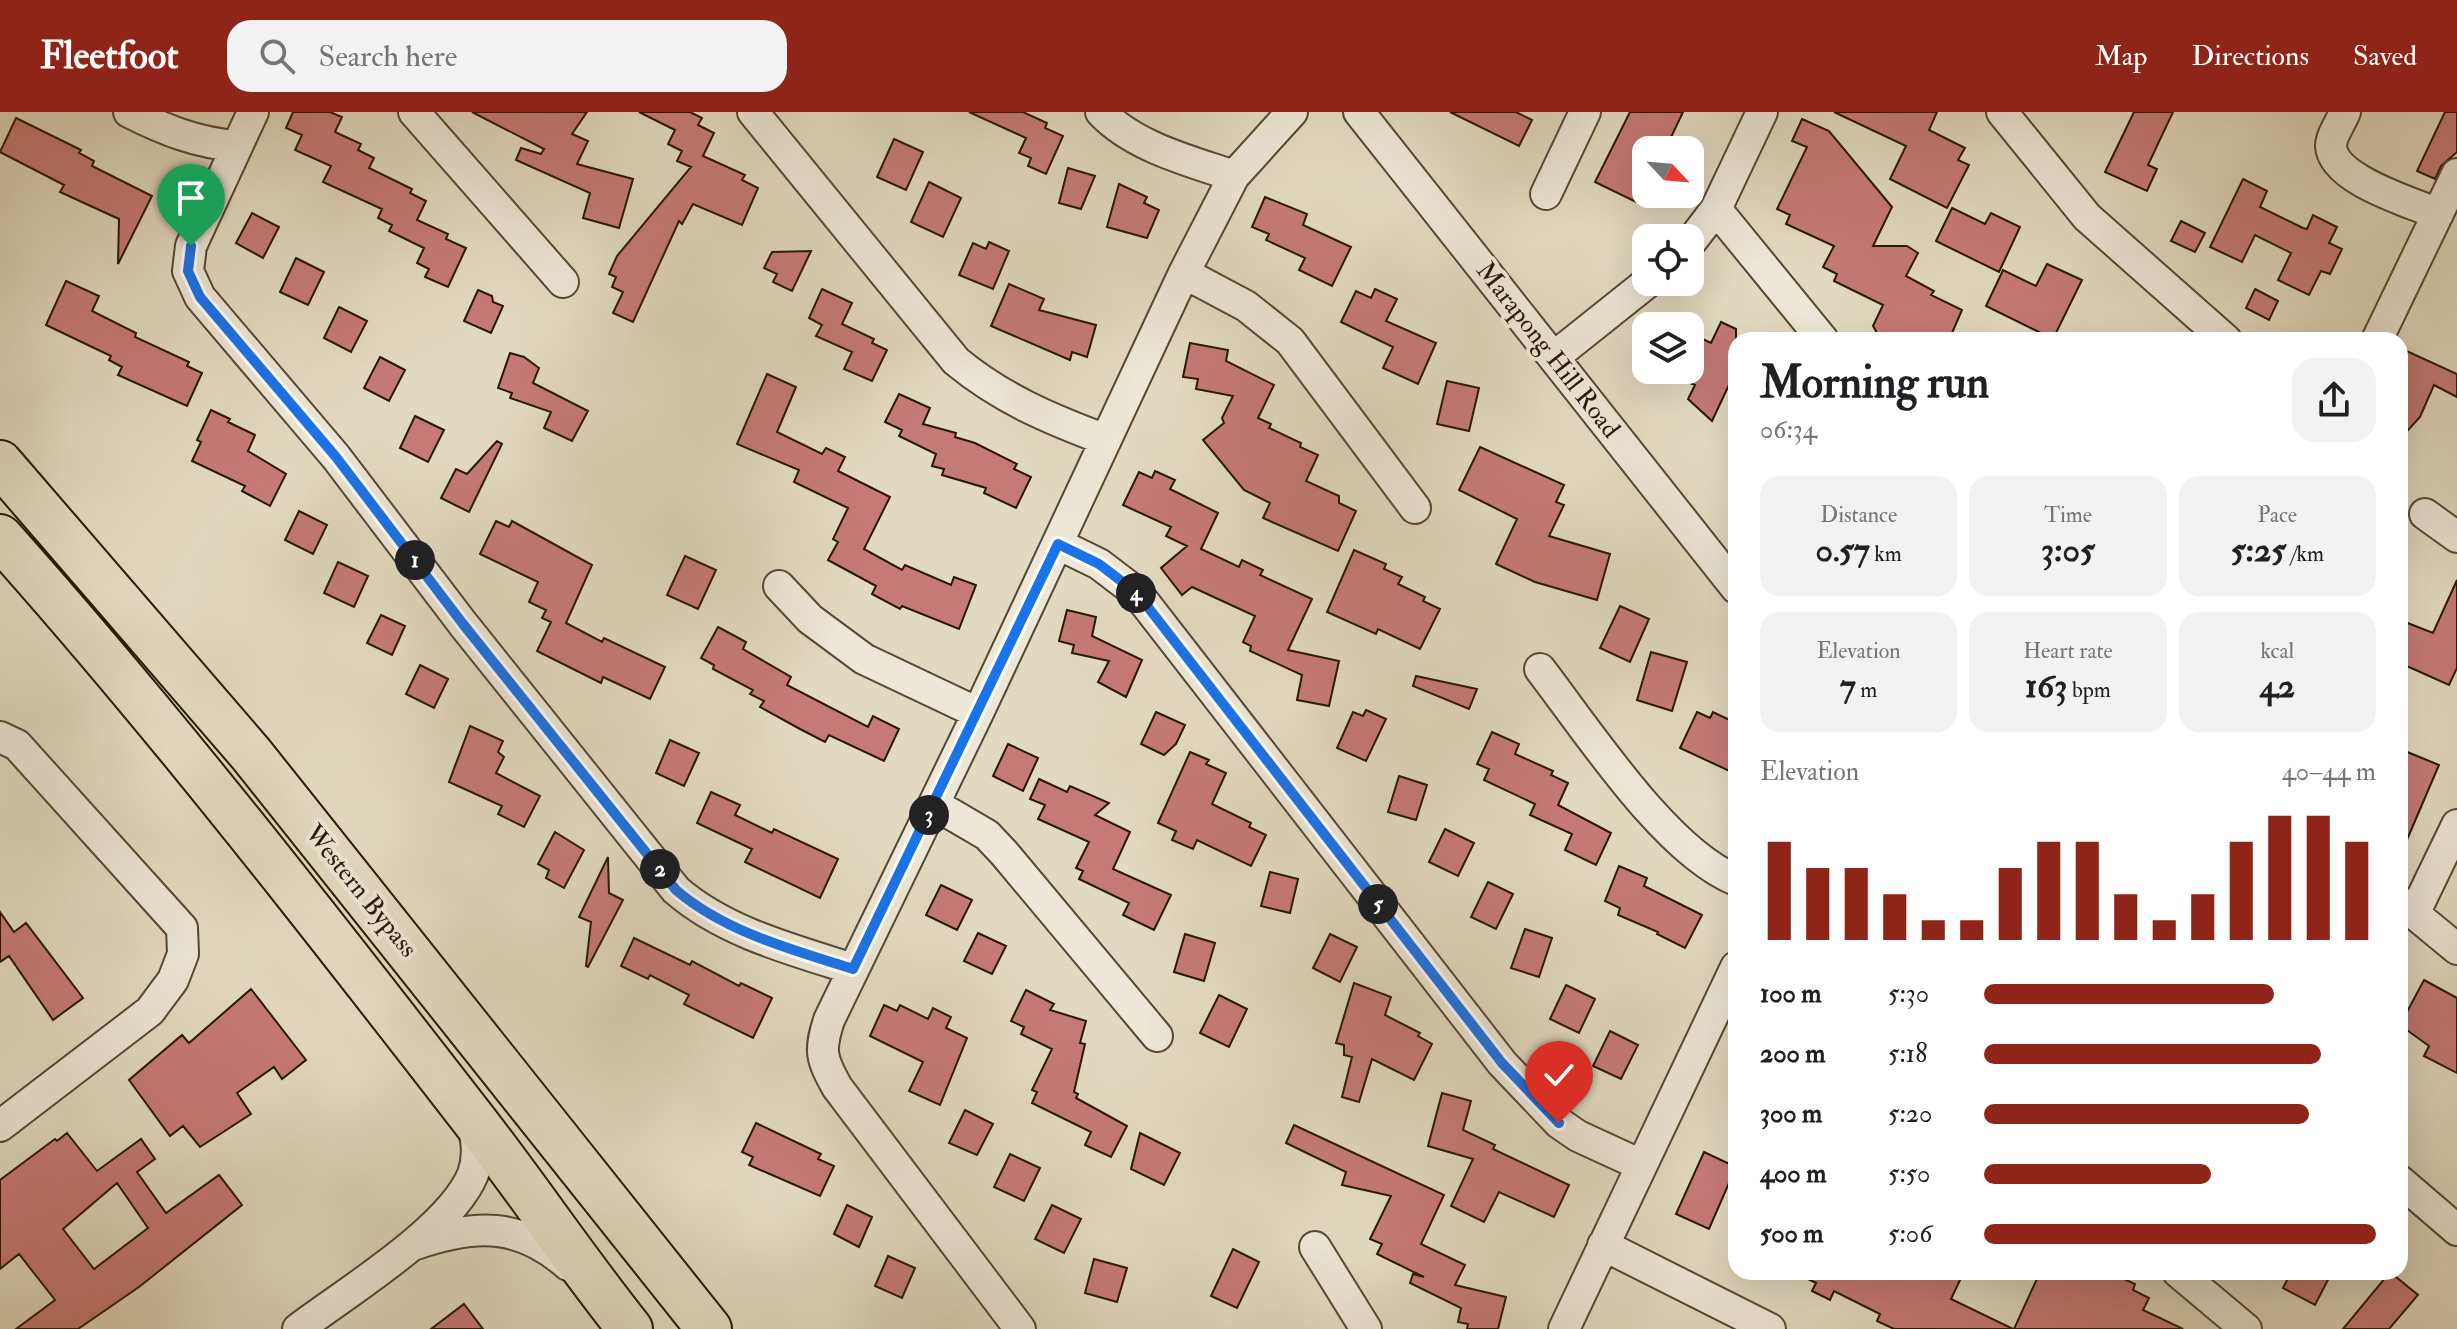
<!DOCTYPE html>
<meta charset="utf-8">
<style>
:root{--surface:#fff;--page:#f2f2f2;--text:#202124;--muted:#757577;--accent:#8f2418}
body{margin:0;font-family:"IM FELL Double Pica",serif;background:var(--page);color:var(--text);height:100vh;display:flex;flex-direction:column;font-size:30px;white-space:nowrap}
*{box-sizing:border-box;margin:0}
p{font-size:26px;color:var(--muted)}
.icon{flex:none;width:44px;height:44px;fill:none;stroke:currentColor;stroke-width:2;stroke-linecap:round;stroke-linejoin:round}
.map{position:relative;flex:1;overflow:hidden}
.sheet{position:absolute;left:1728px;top:220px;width:680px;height:948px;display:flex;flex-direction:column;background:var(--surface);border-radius:24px;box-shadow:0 8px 32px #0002}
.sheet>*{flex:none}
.needle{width:52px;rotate:116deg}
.fabs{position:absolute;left:1632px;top:24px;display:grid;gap:16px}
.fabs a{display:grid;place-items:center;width:72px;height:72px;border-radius:16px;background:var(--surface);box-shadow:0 8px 32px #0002;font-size:40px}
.pin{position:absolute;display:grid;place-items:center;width:68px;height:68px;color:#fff;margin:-82px -34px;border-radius:50% 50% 50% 0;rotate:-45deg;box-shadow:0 0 8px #0007}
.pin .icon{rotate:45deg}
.km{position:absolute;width:40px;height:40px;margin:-20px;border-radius:50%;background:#222;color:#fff;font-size:22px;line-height:40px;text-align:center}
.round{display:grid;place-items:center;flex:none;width:84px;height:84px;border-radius:24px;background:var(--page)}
.overview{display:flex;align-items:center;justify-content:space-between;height:136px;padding:0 32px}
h1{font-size:44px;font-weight:700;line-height:60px}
.stats{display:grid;grid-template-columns:repeat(3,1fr);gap:12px;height:136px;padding:8px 32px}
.stats div{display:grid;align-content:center;border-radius:20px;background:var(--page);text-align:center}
.stats b{font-size:34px;font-weight:700}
.stats small{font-size:22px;font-weight:400}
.stats p{font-size:22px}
.chart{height:224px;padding:16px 32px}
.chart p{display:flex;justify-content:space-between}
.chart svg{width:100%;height:144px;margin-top:8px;stroke:var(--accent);stroke-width:6}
ul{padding:0 32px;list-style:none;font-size:26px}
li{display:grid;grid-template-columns:128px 96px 1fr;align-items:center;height:60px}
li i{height:20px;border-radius:10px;background:var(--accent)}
header{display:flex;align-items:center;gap:48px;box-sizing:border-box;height:112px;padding:0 40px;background:var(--accent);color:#fff}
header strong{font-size:38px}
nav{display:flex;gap:44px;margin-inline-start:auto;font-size:28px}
.search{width:560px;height:72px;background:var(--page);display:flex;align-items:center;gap:20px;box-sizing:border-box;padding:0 28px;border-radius:24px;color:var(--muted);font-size:30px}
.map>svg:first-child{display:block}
.building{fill:#c67a76;stroke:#281802;stroke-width:2;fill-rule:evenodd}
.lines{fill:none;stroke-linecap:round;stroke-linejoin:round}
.minor-casing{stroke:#564832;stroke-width:34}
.highway-casing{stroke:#281802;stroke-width:48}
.minor{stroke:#ece7d6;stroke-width:30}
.highway{stroke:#e2dac0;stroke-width:44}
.route-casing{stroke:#fff;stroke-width:16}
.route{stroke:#1a73e8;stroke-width:10}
.labels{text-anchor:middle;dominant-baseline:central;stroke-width:8;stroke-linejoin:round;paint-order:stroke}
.street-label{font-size:26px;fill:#281802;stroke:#ece7d6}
</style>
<header>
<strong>Fleetfoot</strong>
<div class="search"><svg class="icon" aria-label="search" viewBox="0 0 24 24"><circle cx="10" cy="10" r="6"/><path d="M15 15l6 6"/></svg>Search here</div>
<nav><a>Map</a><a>Directions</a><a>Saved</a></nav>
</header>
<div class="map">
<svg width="2457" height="1217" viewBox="0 0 2457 1217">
<rect width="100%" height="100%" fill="#e2dac0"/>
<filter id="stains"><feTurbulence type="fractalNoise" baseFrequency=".0025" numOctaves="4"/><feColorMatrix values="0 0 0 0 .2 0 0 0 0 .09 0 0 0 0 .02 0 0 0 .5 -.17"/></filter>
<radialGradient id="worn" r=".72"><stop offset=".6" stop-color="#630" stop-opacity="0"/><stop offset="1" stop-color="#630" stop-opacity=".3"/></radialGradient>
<!-- building -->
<path class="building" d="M293,0h37l12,5 -7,15 26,12 -3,6 16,8 -5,10 43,21 -2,4 16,8 -9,19 31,14 -2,5 20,9 -18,39 -23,-10 4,-8 -12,-6 7,-15 -35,-17 3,-6 -14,-7 4,-9 -59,-27 8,-16 -36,-16 7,-15 -16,-7z
M472,0h115l-15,22 16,7 -11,23 56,15 -14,49 -36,-10 7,-25 -74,-33 5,-12 20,6 3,-5z
M639,0h51l12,6 -4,7 16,8 -11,23 42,19 -3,5 16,8 -16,37 -49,-21 -11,20 -3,-3 -46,101 -20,-9 10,-21 -11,-5 4,-10 -7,-3 8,-18 74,-89 -14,-6 5,-10 -14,-7 7,-14z
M969,0h54l24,11 -2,5 18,8 -17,38 -18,-8 3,-8 -12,-5 7,-15z
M1450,0h66l16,8 -13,26z
M1630,0h53l-18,38h-19v30l-10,22 -41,-20z
M1834,0h103l-8,18 36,18 -7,12 11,5 -22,43 -57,-29 16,-33z
M2134,0h39l-25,53 9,4 -10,22 -42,-19z
M2445,0h12v40l-16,14 -6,13 -18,-8z
M16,6l65,32 -2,3 15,8 -2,5 60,30 -34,68 1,-45 -59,-27 4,-7 -64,-33z
M1802,7l27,12 63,76 -19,39h34l11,7 -12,23 28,15 -3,4 31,15 -13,30h-68l-8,-14 10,-21 -49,-24 3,-7 -14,-7 11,-21 -48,-22 4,-9 -13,-6 30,-62 -15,-6z
M894,27l29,13 -17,38 -29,-13z
M1068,56l27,8 -14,33 -22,-6z
M2243,67l24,12 -7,16 43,21 4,1 6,-14 24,12 -8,16 13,6 -12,25 -9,-3 -12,24 -31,-15 13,-27 -36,-18 -13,27 -32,-15z
M929,70l32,16 -18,39 -32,-15z
M1119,72l28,13 -3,6 15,7 -12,28 -40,-11z
M1265,85l42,17 -4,11 48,22 -19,39 -33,-16 6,-12 -39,-18 3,-6 -17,-7z
M1952,96l33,16 6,-11 29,14 -21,45 -63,-31z
M252,101l27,14 -16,31 -27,-15z
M2181,109l24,12 -10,19 -24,-11z
M989,130l20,9 -16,38 -34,-14 14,-32 13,6z
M811,139l-19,40 -19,-9 4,-8 -13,-6 8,-16z
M296,146l28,14 -16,33 -28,-13z
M2047,152l35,16 -29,59 -67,-33 17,-36 33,16z
M66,169l33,15 -7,15 44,22 -1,4 54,25 -2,4 15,7 -15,33 -69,-31 4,-8 -13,-7 2,-4 -65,-31z
M1009,172l35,15 -5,11 57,15 -9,32 -15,-5 -2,8 -79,-34z
M822,177l30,14 -10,21 32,15 -2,4 15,7 -15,31 -28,-12 8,-17 -36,-16 6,-11 -13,-7z
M1375,177l22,10 -11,22 50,22 -18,41 -35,-16 10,-21 -52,-25 15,-31 15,7z
M2255,177l23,12 -9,19 -23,-12z
M478,178l14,6 1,6 10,4 -12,27 -27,-12z
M339,195l28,14 -16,31 -27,-14z
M1721,210l15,7v41l-24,51 -24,-22 7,-14 -5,-2v-50l21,10z
M1190,231l38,7 -2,11 48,24 -16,33 13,6 -2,4 32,15 -1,4 18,8 -12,26 33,15v7l17,8 -18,40 -75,-33 7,-15 -26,-13 -41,-50 21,-17 -2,-5 11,-22 -37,-7 2,-10 -15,-2z
M2400,236l57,26v23l-23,-12 -14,32 -20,22v-61l4,-9 -4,-1z
M510,241l14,4 15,11 -6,15 55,28 -16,30 -28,-13 7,-16 -41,-14 2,-5 -14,-5z
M380,245l25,13 -16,31 -25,-13z
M767,262l29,13 -19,45 45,22 4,-6 19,9 -7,14 52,26 -26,52 38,21 3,-5 46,20 3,-8 22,8 -17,44 -57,-23 -2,3 -28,-15 4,-8 -48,-26 10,-18 -5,-3 15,-31 -54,-26 5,-12 -62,-26z
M1447,269l32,7 -10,43 -32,-7z
M899,282l31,14 -7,16 33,9 -1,4 20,6 42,21 -3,5 17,8 -15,31 -32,-15 2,-5 -44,-13 2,-6 -12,-3 4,-12 -37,-18 3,-6 -17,-8z
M211,298l19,9 -2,3 27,13 -7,16 38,23 -16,32 -28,-15 3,-5 -53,-25 9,-19 -4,-2z
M415,304l29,14 -16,32 -28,-14z
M497,329l5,3 -33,68 -28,-14 15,-29 11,5z
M1480,335l84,38 -8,17 8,3 -15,31 61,18 -13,46 -62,-18 -39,-18 21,-45 -58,-29z
M1155,359l20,9 -5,9 48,24 -17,36 38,18 3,-7 21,10 -3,5 52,24 -24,51 51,11 -10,45 -32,-6 5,-25 -52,-24 1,-5 -8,-4 12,-26 -63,-29 -10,8 -21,-27 26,-22 -21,-10 5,-9 -48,-22 16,-33 13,6z
M299,399l28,14 -14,29 -28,-14z
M496,409l13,6 3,-6 80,44 -26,58 36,19 2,-4 61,29 -15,32 -47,-22 -2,6 -64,-32 14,-29 -9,-4 4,-8 -17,-8 9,-20 -58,-28z
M1354,438l32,14 -2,5 18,8 -4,7 27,13 -2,4 17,8 -20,40 -42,-20 -2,5 -49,-22z
M685,444l31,14 -18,39 -31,-14z
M338,450l30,14 -14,31 -30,-14z
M2457,468v88l-8,17 -49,-22v-43l33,13z
M1620,494l29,13 -19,43 -30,-14z
M1067,498l29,7 -4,19 50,24 -16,37 -28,-15 11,-21 -37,-8 2,-8 -15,-4z
M381,503l24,11 -13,29 -25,-12z
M718,515l28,15 -3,7 48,28 -4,8 81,42 5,-11 26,13 -15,32 -55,-26 -4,7 -25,-13 -40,-22 4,-6 -14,-7 3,-4 -40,-21 1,-4 -13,-7z
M1651,540l36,10 -15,49 -35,-11z
M420,553l28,14 -14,29 -28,-14z
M1416,564l61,13 -8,20 -56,-23z
M1366,598l20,9 -20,42 -29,-13 16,-36 10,4z
M1156,600l29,13 -9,19 -12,11 -23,-11z
M1697,600l13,6 3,-6 23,11v51l-56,-26z
M470,614l33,15 -5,11 6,5 -8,16 44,23 -16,31 -26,-13 4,-8 -53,-24z
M1492,620l27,12 -4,10 38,17 -2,4 17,8 -10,22 53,28 -15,32 -31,-15 7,-16 -42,-19 5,-11 -51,-24 5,-11 -12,-5z
M670,628l29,13 -15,33 -28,-13z
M1008,632l30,14 -15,33 -30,-15z
M2400,637l39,16 -39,91z
M1190,640l19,8 -3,4 20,9 -14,31 39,19 -2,4 17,8 -15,31 -54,-26 -4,9 -21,-9 4,-9 -18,-8z
M1399,664l28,9 -11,35 -28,-8z
M1039,667l28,13 3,-6 39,17 -14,12 35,17 -17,37 58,26 -17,35 -31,-15 6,-12 -50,-24 4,-8 -7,-3 13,-26 -51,-23 7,-14 -15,-6z
M711,680l29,13 -5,10 37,18 2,-4 64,30 -18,39 -75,-36 7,-13 -55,-26z
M1445,717l29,14 -16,33 -29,-14z
M555,720l29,18 -20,38 -18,-10 3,-8 -11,-6z
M608,745l1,36 14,7 -35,67 -2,-1 5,-44 -12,-5z
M1619,754l28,12 -3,8 58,29 -17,33 -28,-14 1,-2 -40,-17 2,-7 -15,-7z
M1270,760l28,7 -8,34 -29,-7z
M1488,770l25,12 -17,35 -25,-12z
M941,773l31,15 -15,30 -31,-15z
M0,800l14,20 12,-9 57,75 -30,22 -44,-64 -9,6z
M1525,817l27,9 -13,39 -28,-9z
M978,821l28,13 -14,28 -28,-13z
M1185,822l30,9 -11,38 -30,-9z
M1330,822l27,13 -17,35 -27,-14z
M634,826l56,27 2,-4 47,25 2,-3 31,15 -19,40 -69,-34 5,-9 -39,-20 -2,4 -27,-13z
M2424,868l33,18v75l-33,-17 5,-10 -29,-21z
M1354,871l37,14 -6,18 35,18 -2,3 14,8 -18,36 -42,-21 -13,43 -17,-5 10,-40 -8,-2v-10l-8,-2z
M1566,873l29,14 -16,34 -29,-14z
M251,877l55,71 -24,19 -8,-12 -37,26 14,21 -51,33 -17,-21 -13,10 -41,-56 53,-45 7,8z
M1026,878l28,14 -4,6 36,11 -6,22 5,1 -11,48 4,2 -2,4 51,28 -16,31 -26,-12 6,-13 -59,-29 5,-11 -5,-2 20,-41 -31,-15 3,-7 -13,-6z
M1219,883l28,14 -18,38 -29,-14z
M884,893l13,6 3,-6 28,14 5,-11 18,9 -5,11 21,10 -27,67 -31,-14 14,-29 -53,-26z
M1610,919l28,14 -17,34 -28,-13z
M1442,981l29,8 -8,29 32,15 -2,4 76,36 -15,32 -55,-25 -15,30 -33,-16 22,-47 -45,-13z
M965,998l28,14 -16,31 -28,-12z
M756,1011l65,31 -3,5 16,7 -14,30 -71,-31 4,-8 -11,-5z
M1294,1013l150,70 -23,49 44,21 -10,20 51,12 -8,32h-31l1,-5 -10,-2 3,-14 -51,-25 3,-9 11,3 -47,-23 5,-10 -12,-5 21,-43 -49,-11 4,-13 -60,-29z
M67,1021l30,38 44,-32 14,20 -18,13 29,41 53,-38 23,30 -103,82 -61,42h-62l39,-29 -36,-46 -19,15v-89l55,-41 2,2zM117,1071l31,45 -54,41 -31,-40z
M1140,1021l40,20 -16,32 -33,-16z
M1704,1040l32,15 -27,62 -33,-15z
M1010,1042l30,14 -16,33 -30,-14z
M847,1093l25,12 -13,30 -25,-13z
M1052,1093l29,14 -17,34 -29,-14z
M1233,1137l26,13 -22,46 -26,-12z
M888,1144l27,12 -13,30 -27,-12z
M1094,1147l33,9 -10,34 -32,-9z
M1794,1160h154l13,6 -10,21 62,30h-119l-17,-8 3,-7 -46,-23 -4,9 -18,-9 4,-8z
M2040,1160h69l26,12 -2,6 16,8 -6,12 40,19h-169z
M2291,1160h41l-17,33 -32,-17z
M2390,1160l28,23 -29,34h-46z
M464,1192l19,25h-52z"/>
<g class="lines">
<!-- minor casing -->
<g class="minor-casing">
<path id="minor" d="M129,0c36,18 68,31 108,34
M253,0l-62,134 -3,25 12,26 136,160 127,167 213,266c48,42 117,60 177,79
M414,0l149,170
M753,0l203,249c46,38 94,58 150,79
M1101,0c33,35 89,49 133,64
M1359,0l377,476
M2002,0l85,105 139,123
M2345,0c-4,10 -14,24 -14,34 2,34 80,56 107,68
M1546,82l39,-82
M1716,97l107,131
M1690,131l26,-34 46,-97
M1184,161l62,33 44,35 125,167
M2377,228l80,-166
M1554,245l94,-75
M2425,402l32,23
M1058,432l41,20 38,29 365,470 57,60 19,13 63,29
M779,474l31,33 54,40 114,54
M1540,557c47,61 126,183 196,211
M0,625l17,8 165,183 1,26 -10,26 -23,31 -150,115
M934,692l53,31 17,18 153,183
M2400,790l57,47
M2414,802l43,-89
M2400,1069l57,49
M416,1132c59,-20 103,-22 152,21
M1603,1133l167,84
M1315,1135l51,82
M2178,1160l68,57
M298,1217c49,-37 153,-100 175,-155 7,-19 3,-37 -1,-55
M1020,1217l-183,-242c-16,-29 -18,-36 -8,-67l149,-307 206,-440 50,-97 58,-64
M1564,1217l172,-362"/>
</g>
<!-- highway casing -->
<g class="highway-casing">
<path id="highway" d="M0,351l251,291 458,575
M0,425c165,185 318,382 470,578 55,70 104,144 160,214"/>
</g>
<!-- minor -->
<use href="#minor" class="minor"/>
<!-- highway -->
<use href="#highway" class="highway"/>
</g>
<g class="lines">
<!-- route casing -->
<g class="route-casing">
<path id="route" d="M191,134l-3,25 12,26 136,160 127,167 213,266c49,42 117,60 177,79l205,-425 41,20 38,29 365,470 57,60"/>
</g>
<!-- route -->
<use href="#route" class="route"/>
</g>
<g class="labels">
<!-- street labels -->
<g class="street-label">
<text transform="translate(1548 238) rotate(52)">Marapong Hill Road</text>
<text transform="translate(361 779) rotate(51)">Western Bypass</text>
</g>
</g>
<rect width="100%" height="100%" filter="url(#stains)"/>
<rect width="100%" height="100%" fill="url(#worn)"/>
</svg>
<div class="fabs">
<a><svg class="needle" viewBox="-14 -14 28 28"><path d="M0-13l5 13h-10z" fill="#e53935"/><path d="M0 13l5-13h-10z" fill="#757577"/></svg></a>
<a><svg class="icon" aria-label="locate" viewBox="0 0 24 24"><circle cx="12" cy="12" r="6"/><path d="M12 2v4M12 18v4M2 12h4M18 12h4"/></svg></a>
<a><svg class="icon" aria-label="layers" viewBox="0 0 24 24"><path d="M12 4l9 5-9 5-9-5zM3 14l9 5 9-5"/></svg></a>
</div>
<div class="pin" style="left:191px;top:134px;background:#1e9e55"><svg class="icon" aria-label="arrive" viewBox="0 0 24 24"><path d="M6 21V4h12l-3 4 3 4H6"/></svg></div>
<div class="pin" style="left:1559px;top:1011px;background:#d93025"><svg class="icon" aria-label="check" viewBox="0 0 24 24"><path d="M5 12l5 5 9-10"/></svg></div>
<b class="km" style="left:415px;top:448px">1</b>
<b class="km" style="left:660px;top:757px">2</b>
<b class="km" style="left:929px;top:703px">3</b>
<b class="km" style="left:1136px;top:481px">4</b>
<b class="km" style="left:1378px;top:792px">5</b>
<section class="sheet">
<div class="overview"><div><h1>Morning run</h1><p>06:34</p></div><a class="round"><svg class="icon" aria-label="share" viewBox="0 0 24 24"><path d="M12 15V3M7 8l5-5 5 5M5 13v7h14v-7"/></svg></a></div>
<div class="stats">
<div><p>Distance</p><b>0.57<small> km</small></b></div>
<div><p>Time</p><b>3:05</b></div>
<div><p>Pace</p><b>5:25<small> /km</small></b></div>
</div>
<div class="stats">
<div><p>Elevation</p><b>7<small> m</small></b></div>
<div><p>Heart rate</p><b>163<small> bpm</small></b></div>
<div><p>kcal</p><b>42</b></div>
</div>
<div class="chart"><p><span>Elevation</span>40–44 m</p>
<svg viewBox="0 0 160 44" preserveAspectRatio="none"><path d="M5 44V14M15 44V22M25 44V22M35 44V30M45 44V38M55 44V38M65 44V22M75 44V14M85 44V14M95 44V30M105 44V38M115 44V30M125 44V14M135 44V6M145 44V6M155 44V14"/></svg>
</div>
<ul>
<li><b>100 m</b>5:30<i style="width:74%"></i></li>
<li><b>200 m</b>5:18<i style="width:86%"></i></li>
<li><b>300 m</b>5:20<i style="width:83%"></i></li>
<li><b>400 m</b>5:50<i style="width:58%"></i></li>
<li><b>500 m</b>5:06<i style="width:100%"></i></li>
</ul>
</section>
</div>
